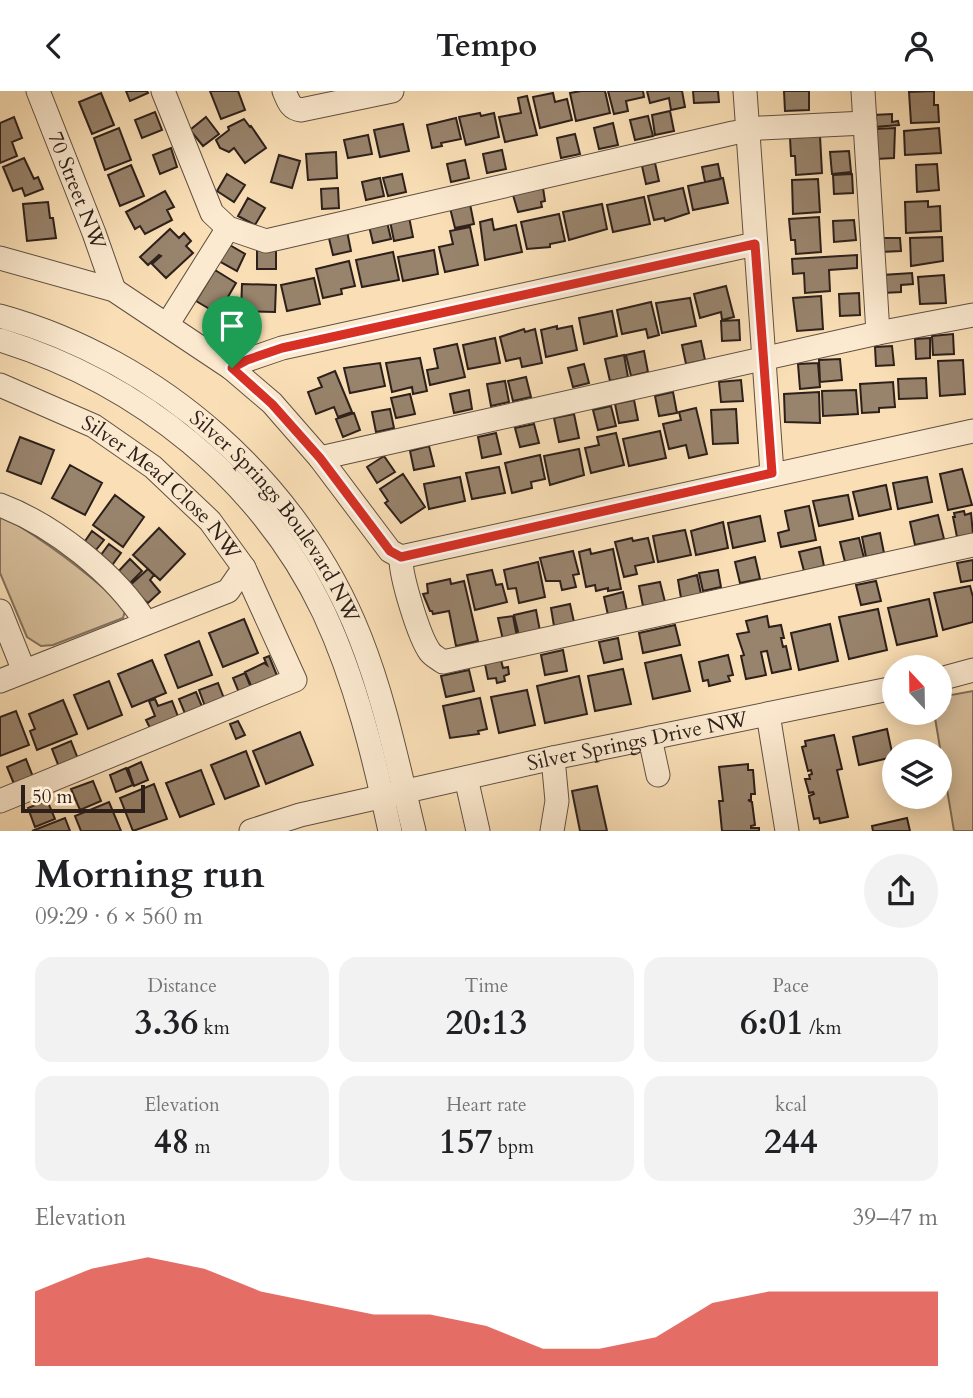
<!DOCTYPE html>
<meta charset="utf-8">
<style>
:root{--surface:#fff;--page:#f2f2f2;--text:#202124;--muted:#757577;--accent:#d93025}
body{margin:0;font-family:Cardo,serif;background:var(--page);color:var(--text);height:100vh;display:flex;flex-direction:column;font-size:26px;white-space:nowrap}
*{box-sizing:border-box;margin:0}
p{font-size:23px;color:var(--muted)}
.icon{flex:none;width:38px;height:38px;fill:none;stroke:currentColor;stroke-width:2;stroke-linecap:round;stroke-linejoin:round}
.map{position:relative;height:740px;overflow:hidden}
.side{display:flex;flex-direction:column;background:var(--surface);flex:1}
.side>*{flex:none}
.needle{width:46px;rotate:338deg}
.fabs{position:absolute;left:882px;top:564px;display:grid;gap:14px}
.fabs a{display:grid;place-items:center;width:70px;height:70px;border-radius:50%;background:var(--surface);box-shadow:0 4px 18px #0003;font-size:35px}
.scale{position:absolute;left:21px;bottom:18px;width:124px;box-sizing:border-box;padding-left:7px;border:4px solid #2d201b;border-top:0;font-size:19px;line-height:24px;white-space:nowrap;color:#2d201b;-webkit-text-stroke:5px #fcead0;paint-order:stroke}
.pin{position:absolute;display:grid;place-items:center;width:60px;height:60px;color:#fff;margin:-72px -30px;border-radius:50% 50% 50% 0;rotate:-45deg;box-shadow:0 0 7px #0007}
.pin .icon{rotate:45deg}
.round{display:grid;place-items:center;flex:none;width:74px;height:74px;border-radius:37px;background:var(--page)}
.head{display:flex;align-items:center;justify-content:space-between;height:119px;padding:0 35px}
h1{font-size:38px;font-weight:600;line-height:52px}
.metrics{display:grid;grid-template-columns:repeat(3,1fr);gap:10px;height:119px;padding:7px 35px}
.metrics div{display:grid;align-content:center;border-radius:18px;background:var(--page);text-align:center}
.metrics b{font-size:35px;font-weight:600}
.metrics small{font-size:19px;font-weight:400}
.metrics p{font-size:19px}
.chart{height:196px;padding:14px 35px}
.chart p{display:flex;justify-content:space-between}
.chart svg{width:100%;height:126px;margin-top:7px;fill:var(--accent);opacity:.7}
header{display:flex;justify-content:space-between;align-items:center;height:91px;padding:0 35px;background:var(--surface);font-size:32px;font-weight:600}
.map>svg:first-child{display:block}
.green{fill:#d7bf9c;stroke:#82705c;stroke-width:2}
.building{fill:#98836c;stroke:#2d201b;stroke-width:2}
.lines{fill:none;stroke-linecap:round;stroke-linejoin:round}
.minor-casing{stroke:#605042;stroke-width:25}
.minor{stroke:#fcead0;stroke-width:23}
.route-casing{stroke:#fff;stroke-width:14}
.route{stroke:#d93025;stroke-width:9}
.labels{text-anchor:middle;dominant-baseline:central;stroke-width:5;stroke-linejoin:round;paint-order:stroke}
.street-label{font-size:21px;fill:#2d201b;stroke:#fcead0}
</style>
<header><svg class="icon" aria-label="back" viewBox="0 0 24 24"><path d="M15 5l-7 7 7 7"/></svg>Tempo<svg class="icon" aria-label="person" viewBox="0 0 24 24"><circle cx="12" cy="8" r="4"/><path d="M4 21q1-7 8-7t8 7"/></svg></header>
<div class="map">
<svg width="973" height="740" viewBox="0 0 973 740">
<rect width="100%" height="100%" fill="#fadfb6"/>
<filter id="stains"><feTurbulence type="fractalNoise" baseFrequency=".00286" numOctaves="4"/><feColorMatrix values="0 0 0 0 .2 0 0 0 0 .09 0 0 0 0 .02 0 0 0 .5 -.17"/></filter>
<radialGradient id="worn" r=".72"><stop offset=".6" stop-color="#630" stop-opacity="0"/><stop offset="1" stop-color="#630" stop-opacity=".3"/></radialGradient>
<!-- green -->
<path class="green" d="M0,423c47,28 81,54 122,90l3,7 -2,7 -70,27 -12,1 -14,-9 -27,-64z
M973,600v140h-19l-20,-119h6v-15z"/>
<!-- building -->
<path class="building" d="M126,0h21l1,2 -18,8z
M210,0h28l7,19 -24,9z
M581,0h24l5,22 -34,8 -6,-28z
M608,0h35l1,6 -18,4 2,10 -14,3z
M647,0h35l3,16 -14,3 -2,-12 -19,5z
M693,0h25l1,11 -25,1z
M784,0h25v19l-24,1z
M934,0v14h4l1,17 -28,1 -2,-31z
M101,2l13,32 -22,9 -13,-32z
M553,2l2,9 12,-3 5,21 -32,8 -7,-31z
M527,5l10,39 -32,7 -6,-25 22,-4 -3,-15z
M670,20l4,20 -19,4 -3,-20z
M155,21l7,18 -20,8 -7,-18z
M480,22l1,3 13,-3 5,24 -33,8 -7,-28z
M892,23v8l6,-1 1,4 -25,2 -1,-12z
M648,25l5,20 -18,4 -5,-20z
M14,26l8,21 -10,4 5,14 -17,7v-40z
M206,26l13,17 -16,12 -13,-16z
M456,27l5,21 -20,4 1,3 -10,2 -5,-23z
M244,28l6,8 1,-1 15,22 -21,15 -11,-15 -5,4 -9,-4 -4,-8 13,-10 -1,-3z
M613,32l5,22 -19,4 -5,-21z
M403,33l6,27 -29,6 -6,-27z
M119,37l12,32 -26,10 -11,-32z
M895,37l-1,30 -18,1 -2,-30z
M939,37l2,25 -36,2 -1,-24z
M575,43l5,20 -19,4 -4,-20z
M368,44l4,19 -24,4 -4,-18z
M820,45l2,37 -26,2 -1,-19h-4l-1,-18z
M171,57l6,19 -17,7 -7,-19z
M502,59l4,19 -19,4 -4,-19z
M849,60l2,21 -19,2 -2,-22z
M336,61l1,26 -29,2 -2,-26z
M279,64l21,6 -8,27 -21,-6z
M24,67l10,21 4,-2 5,12 -18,7 -3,-8 -9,3 -10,-24z
M465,69l4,18 -18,4 -4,-18z
M655,72l4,18 -13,3 -4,-18z
M718,73l3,15 -16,3 -3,-15z
M937,73l2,26 -22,2 -1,-27z
M131,74l13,31 -24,10 -12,-31z
M227,83l18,11 -11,17 -17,-11z
M402,83l4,18 -18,4 -5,-18z
M852,83l1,19 -19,1 -1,-19z
M380,87l4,18 -18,4 -4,-18z
M723,87l5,25 -35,7 -5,-24z
M818,88l2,33 -27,2 -1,-34z
M338,97l1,20 -17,1 -1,-20z
M543,97l2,13 -4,1 1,5 -24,5 -5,-17z
M683,97l6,25 -24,8 -1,-3 -10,2 -6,-24z
M165,100l9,16 -7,3 5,10 -27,14 -5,-8 -5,3 -9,-17z
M644,106l6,27 -37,8 -6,-27z
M248,107l17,10 -10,17 -17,-9z
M928,110v6l12,-1 1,25 -35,2 -1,-31z
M48,111l2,16h3l3,20 -29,3 -4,-37z
M470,113l4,20 -19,4 -5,-20z
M602,113l5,25 -38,11 -6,-28z
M559,123l6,27 -15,3v3l-23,2 -6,-27z
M409,126l4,20 -19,4 -4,-20z
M819,126l2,35 -25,2 -1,-14h-4l-2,-21z
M492,128l2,11 22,-5 6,27 -37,8 -5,-38z
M854,129l2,20 -22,2 -1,-21z
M387,131l4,17 -18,4 -4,-17z
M470,136l8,38 -33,7 -6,-25 14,-3 -3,-13z
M170,138l9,9 5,-5 7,8 -5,5 7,7 -27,25 -14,-14 9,-8 -2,-1 -11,10 -8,-8z
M347,140l4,20 -18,4 -5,-21z
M942,146l1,24 -32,5 -1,-28z
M880,147h20l1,13 -20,1z
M228,153l17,10 -8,17 -18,-10z
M257,159h19v19h-19z
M434,159l4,24 -35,7 -5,-24z
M393,161l6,28 -37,7 -6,-27z
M857,164v13l-28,2 1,21 -25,2 -1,-20 -11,1 -1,-15z
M349,170l6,25 -14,3 1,5 -19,4 -7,-29z
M215,179l21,13 -18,31 -22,-13z
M912,182l1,11 -12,1v7l-18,1 -1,-18z
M944,184l2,28 -26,1 -2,-27z
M314,187l6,26 -33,7 -6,-26z
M242,193l34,1 -1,27 -34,-1z
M726,195l8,31 -12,3 -1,-8 -21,6 -6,-24z
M859,202l1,22 -20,1 -1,-22z
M821,205l2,33 -26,2 -4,-33z
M690,207l6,28 -34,7 -6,-30z
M651,211l8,33 -11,3 -2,-9 -24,5 -5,-24z
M612,220l5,25 -33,8 -5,-26z
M739,229l1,20 -18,1 -1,-20z
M557,235v3l15,-3 5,24 -31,7 -5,-27z
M524,238l1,3 10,-3 7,34 -20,4 -2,-9 -14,3 -6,-24z
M953,243l1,20 -21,1 -1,-19z
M495,247l5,25 -32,6 -5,-24z
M930,247v20l-14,1 -1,-20z
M701,250l4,19 -19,4 -4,-19z
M457,253l8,33 -35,8 -3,-15 11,-2 -4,-19z
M892,255l2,19 -18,1 -1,-19z
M644,260l4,21 -17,4 -5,-21z
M624,264l4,22 -18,4 -5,-22z
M420,267l7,33 -14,3 -1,-7 -20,5 -6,-29z
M840,268l2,21 -22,2 -1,-22z
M963,269l2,34 -25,2 -2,-35z
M380,272l5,23 -35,7 -6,-25z
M818,272l2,24 -20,2 -2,-25z
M584,273l5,19 -16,4 -5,-19z
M335,280l17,41 -14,5 -4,-10 -18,7 -8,-22 14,-5 -4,-9z
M526,286l5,20 -18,4 -5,-20z
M926,287l1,20 -28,1 -1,-20z
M741,289l2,21 -22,1 -2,-20z
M505,290l4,21 -18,4 -4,-22z
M893,291l2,25 -16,1v4l-17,1 -2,-29z
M469,299l3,19 -18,4 -4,-19z
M856,299l2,24 -35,2 -1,-25z
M673,301l4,21 -18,3 -4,-20z
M819,301l1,31 -35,-1 -1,-28z
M410,303l5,20 -19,4 -5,-20z
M634,309l4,20 -19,3 -4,-19z
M611,315l5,20 -18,4 -5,-20z
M696,317l11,46 -18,4 -3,-13 -17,4 -6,-25 18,-4 -2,-8z
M390,318l4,19 -18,4 -4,-20z
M736,318l2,34 -25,1 -2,-34z
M354,322l6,17 -17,7 -7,-18z
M574,323l5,24 -20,4 -5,-24z
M534,333l5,19 -19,4 -5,-19z
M660,340l6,27 -37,8 -6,-27z
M496,342l5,21 -19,4 -4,-21z
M616,342l8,32 -33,8 -6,-25 14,-3 -2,-8z
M20,346l34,13 -13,34 -34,-13z
M429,355l5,20 -20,4 -4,-19z
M579,358l5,26 -34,10 -6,-29z
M540,364l5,24 -14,3 1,6 -20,5 -7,-30z
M384,365l11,16 -18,11 -10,-16z
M70,374l32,18 -17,32 -33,-17z
M499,376l6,26 -33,6 -6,-26z
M962,378l10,36 -24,5 -8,-36z
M403,383l22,33 -24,16 -16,-20 3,-2 -8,-12z
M460,386l5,24 -36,8 -5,-25z
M927,386l5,25 -34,7 -5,-26z
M886,394l5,24 -32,7 -6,-24z
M115,404l29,22 -21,30 -30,-22z
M848,404l5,24 -34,7 -6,-25z
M809,415l7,34 -35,7 -3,-14 11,-3 -4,-19z
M964,420l1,4 6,-2 2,21 -16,3 -4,-20h2l-1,-4z
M938,424l6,24 -29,6 -5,-23z
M760,425l5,25 -32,7 -5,-25z
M723,431l5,26 -32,7 -5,-24z
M159,437l26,26 -25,26 -27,-25z
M685,439l6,25 -33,7 -5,-26z
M92,440l12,9 -12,15 -11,-8z
M880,442l4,20 -18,4 -4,-20z
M632,447l1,3 15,-3 6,24 -19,4 2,8 -13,3 -9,-35z
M859,447l5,20 -19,4 -5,-20z
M109,453l12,9 -11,15 -12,-9z
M820,456l4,19 -20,5 -5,-19z
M590,458l1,5 22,-5 8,40 -13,2v-3l-12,3 -1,-6 -9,2 -7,-35z
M573,460l6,23 -6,1 3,12 -14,3 -2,-9h-14l-6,-23z
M755,466l5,22 -20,4 -5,-21z
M130,468l12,12 -14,14 -12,-11z
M973,469v20l-12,2 -4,-19z
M538,471l7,35 -26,6 -3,-15 -8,1 -4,-19z
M148,478l6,6 -4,5 10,12 -12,11 -5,-4 -2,2 -13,-14z
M492,479l4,15 6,-1 5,18 -32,8 -8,-35z
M718,479l3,17 -18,4 -4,-18z
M697,484l4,19 -20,4 -3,-18z
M450,488l1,5 13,-3 14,60 -22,5 -7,-35 -16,3 -1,-3h-2l-7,-17 5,-1 -1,-9z
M876,490l5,20 -20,4 -5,-20z
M660,491l5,20 -22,4 -4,-20z
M970,495l3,11v25l-30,8 -9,-37z
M623,501l4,19 -19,4 -4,-18z
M929,508l8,37 -40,9 -9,-37z
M570,513l4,18 -20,4 -3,-18z
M878,518l9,41 -38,9 -10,-42z
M536,519l4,21 -21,5 -5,-21z
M513,525l4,21 -14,3 -5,-22z
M767,525l2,11 12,-2 3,13h-3l2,9 3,-1 5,23 -19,4 -5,-22 -6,1 5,23 -20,4 -5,-23 3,-1 -7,-21 12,-2 -3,-11z
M244,528l14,34 -35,14 -14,-34z
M830,533l8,37 -39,9 -8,-37z
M675,534l5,20 -37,8 -4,-20z
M618,547l4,21 -18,4 -5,-21z
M199,550l13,34 -34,13 -13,-33z
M563,559l4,21 -22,4 -4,-20z
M681,564l9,36 -37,8 -8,-36z
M728,564l5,20 -5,1 2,5 -21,5 -1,-6 -5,1 -4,-19z
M269,565l9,22 -25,12 -8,-18 19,-9 3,2 -3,-7z
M152,569l14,33 -34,14 -14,-33z
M501,569l2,8 5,-1 1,7 -5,2 1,5 -8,2 -1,-5 -8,1 -3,-15z
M623,578l8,35 -36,7 -7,-35z
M469,579l5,21 -28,6 -5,-21z
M245,582l7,17 -12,5 -7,-17z
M579,585l8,38 -42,9 -8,-37z
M109,590l13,34 -34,14 -14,-34z
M218,592l7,18 -19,8 -7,-19z
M527,599l8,35 -36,8 -8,-36z
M196,601l7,17 -17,7 -7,-17z
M480,607l7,31 -9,2 1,3 -29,4 -7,-32z
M155,608l3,7 14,-5 7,18 -29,9 -4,-8 9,-4 -6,-15z
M63,609l14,34 -40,16 -7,-19 5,-2 -6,-15z
M16,620l13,34 -29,11v-39z
M238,630l7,14 -9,4 -6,-15z
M887,638l6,28 -34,8 -6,-28z
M300,641l13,33 -47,19 -13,-33z
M834,644l8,34 -5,1 11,47 -28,6 -1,-5 -5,1 -5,-23 5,-2 -1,-2 -4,1 -4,-14h5l-1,-4 3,-1 -1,-4 -3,1 -6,-24 4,-1 -1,-5z
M71,650l7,18 -19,8 -7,-18z
M246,660l13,35 -34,13 -14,-34z
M26,668l7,18 -19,7 -7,-17z
M141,671l7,18 -14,6 -6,-18z
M748,673v6h5l2,24h-4v6h-3l4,2 3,23 -4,1v2h8v3h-37l-3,-30h4l-4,-34z
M126,677l7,17 -17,7 -6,-17z
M201,679l13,34 -34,13 -14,-34z
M93,690l8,20 -21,9 -9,-21z
M154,693l13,35 -34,12 -13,-33z
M597,695l10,45h-27l-8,-40z
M47,709l8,19 -20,8 -7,-19z
M109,711l12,29h-40l-6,-15z
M65,727l5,13h-38z
M907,727l3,13h-37l-1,-5z"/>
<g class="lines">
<!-- minor casing -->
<g class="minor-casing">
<g id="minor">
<path id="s1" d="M38,0l56,142 20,57"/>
<path d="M163,0l49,122 16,15 38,13 467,-108 28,-5 104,-5"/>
<path d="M284,0c4,9 6,18 17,19l91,-19"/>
<path d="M745,0l27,382"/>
<path d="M863,0l15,242"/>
<path d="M0,167l114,32 117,78 41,35 48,55 70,93 11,6 572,-126"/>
<path id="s2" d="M0,225c159,44 299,166 360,321 25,63 38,129 54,194"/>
<path d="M167,234l61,-97"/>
<path d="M0,249c139,43 261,140 324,273 32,69 50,144 66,218"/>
<path d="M231,277l16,-8 35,-12 473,-104"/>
<path id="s3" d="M0,294l94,41 59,41 57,54 34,47 -16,23 -228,90"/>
<path d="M320,367l558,-125 95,-18"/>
<path d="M0,414c53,20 116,69 146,118"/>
<path d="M401,466c-1,18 18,80 29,95 3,4 9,7 13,10l530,-117"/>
<path d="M0,520l24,60"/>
<path d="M940,588l33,-9"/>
<path d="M768,623l19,117"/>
<path d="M650,647l8,37"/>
<path d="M466,687l12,53"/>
<path d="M0,710l295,-121 -51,-112"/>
<path id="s4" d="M251,740l49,-16 253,-57 341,-70"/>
<path d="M552,740l5,-30 -4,-43"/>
</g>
</g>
<!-- minor -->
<use href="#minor" class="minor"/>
</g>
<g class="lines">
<!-- route casing -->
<g class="route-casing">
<path id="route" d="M755,153l17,229 -371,84 -11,-6 -70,-93 -48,-54 -40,-36 15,-8 35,-12z"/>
</g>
<!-- route -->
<use href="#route" class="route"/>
</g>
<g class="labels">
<!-- street labels -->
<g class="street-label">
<text stroke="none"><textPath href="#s1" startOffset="107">70 Street NW</textPath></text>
<text stroke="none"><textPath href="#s3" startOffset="194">Silver Mead Close NW</textPath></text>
<text stroke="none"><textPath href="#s2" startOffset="350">Silver Springs Boulevard NW</textPath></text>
<text stroke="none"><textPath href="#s4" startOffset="397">Silver Springs Drive NW</textPath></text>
</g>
</g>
<rect width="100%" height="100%" filter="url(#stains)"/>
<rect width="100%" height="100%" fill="url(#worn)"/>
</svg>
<div class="fabs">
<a><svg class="needle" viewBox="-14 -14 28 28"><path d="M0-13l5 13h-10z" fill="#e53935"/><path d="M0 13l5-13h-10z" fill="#757577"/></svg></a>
<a><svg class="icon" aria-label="layers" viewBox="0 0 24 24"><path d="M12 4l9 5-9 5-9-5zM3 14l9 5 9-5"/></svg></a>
</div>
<div class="scale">50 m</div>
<div class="pin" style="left:232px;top:277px;background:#1e9e55"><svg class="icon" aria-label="arrive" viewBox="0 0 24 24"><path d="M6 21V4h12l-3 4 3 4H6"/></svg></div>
</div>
<section class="side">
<div class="head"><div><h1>Morning run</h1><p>09:29 · 6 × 560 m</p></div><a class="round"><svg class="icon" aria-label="share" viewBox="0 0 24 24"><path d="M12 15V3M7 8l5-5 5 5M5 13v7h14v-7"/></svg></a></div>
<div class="metrics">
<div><p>Distance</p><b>3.36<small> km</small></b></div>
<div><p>Time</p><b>20:13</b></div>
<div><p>Pace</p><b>6:01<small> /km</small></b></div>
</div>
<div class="metrics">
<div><p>Elevation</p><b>48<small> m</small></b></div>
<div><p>Heart rate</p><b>157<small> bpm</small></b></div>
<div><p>kcal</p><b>244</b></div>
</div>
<div class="chart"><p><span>Elevation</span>39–47 m</p>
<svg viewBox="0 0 160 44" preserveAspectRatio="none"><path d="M0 44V18L10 10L20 6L30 10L40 18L50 22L60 26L70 26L80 30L90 38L100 38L110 34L120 22L130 18L140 18L150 18L160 18V44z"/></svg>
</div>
</section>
